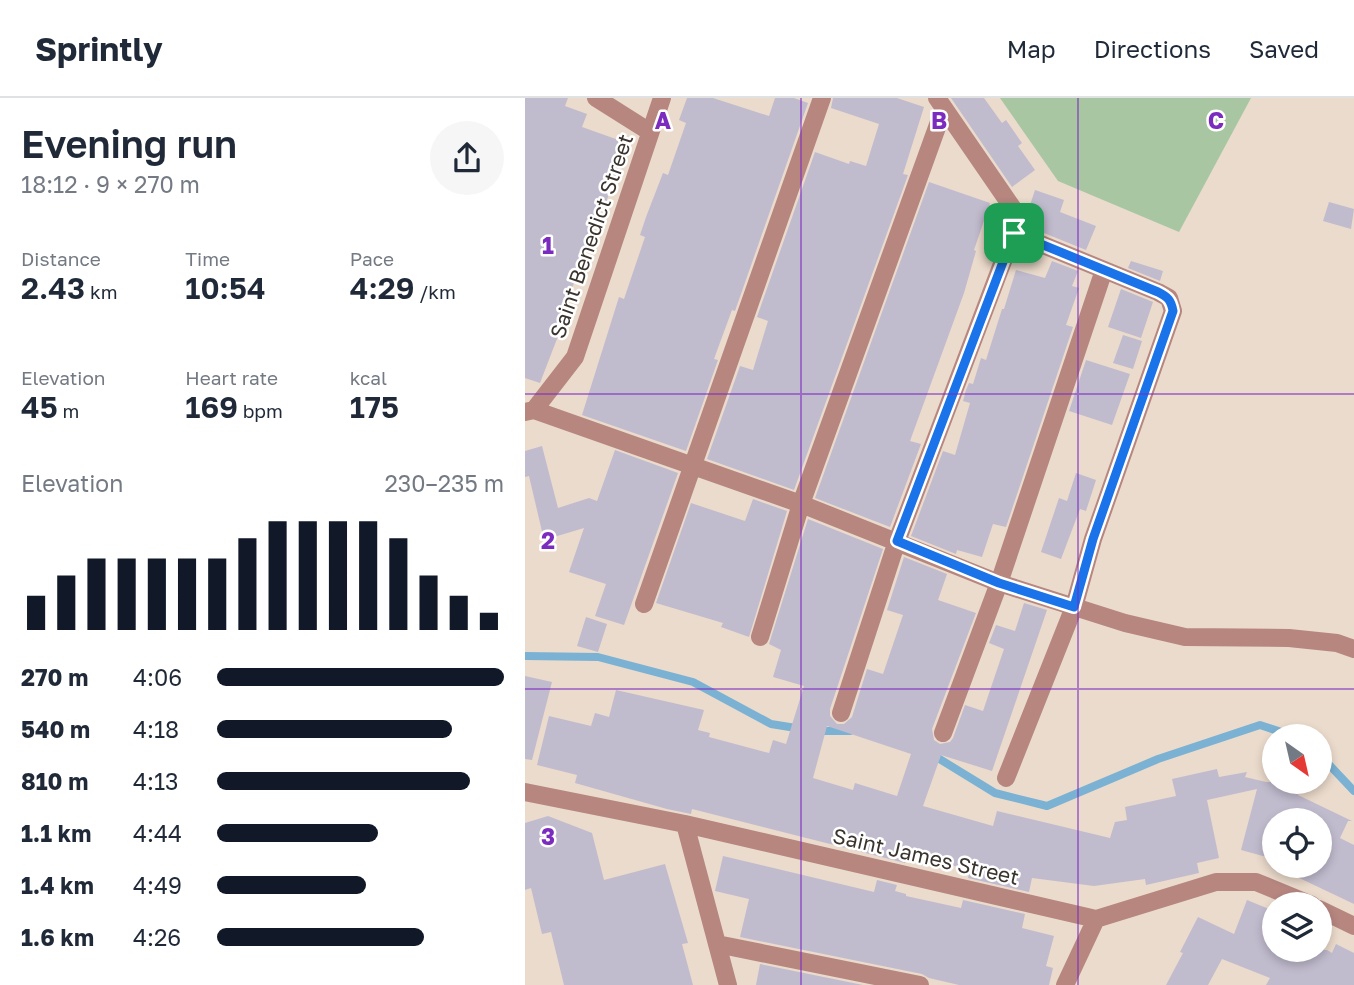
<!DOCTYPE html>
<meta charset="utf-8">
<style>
:root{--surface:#fff;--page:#f6f6f7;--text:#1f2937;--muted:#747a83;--line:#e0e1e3;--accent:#111827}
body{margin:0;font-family:"Golos Text",sans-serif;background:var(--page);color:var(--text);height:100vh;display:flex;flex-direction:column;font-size:26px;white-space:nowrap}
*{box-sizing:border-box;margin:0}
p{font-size:23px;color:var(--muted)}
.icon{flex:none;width:38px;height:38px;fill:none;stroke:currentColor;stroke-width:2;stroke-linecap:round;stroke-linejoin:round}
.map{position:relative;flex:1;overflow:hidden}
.sheet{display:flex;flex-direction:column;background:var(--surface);width:525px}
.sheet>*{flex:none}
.needle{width:46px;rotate:146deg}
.buttons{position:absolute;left:737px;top:626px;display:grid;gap:14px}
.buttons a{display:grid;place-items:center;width:70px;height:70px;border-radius:50%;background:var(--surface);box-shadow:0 4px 10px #0003;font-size:35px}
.pin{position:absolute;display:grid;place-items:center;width:60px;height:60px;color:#fff;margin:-30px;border-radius:14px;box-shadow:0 4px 10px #0006}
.round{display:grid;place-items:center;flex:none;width:74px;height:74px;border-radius:37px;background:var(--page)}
.overview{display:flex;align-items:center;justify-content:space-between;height:119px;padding:0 21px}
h1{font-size:38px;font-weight:600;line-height:52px}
.metrics{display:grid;grid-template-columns:repeat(3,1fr);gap:10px;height:119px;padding:7px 21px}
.metrics div{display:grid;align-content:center}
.metrics b{font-size:30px;font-weight:600}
.metrics small{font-size:19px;font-weight:400}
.metrics p{font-size:19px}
.chart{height:196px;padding:14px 21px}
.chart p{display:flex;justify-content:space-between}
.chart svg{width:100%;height:126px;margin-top:7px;stroke:var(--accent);stroke-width:6}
ul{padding:0 21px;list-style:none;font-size:23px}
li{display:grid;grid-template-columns:112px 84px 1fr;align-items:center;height:52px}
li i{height:18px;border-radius:9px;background:var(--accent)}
header{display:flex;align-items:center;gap:42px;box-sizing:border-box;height:98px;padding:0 35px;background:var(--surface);border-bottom:2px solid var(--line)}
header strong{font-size:33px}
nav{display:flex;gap:38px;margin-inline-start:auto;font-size:24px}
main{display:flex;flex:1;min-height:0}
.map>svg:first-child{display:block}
.green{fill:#a8c6a2}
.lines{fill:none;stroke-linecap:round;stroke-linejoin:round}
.stream{stroke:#7bb2d3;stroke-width:8}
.building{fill:#c1bbce;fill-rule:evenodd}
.minor{stroke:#b6867f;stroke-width:18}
.route-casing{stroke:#fff;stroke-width:14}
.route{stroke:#1a73e8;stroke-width:9}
.grid{fill:none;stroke:#7b2cbf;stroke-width:2;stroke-opacity:0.55}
.labels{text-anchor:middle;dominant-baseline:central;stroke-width:5;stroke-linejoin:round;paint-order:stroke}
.street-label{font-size:21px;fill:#3b342e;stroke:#fff}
.grid-label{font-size:23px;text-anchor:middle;font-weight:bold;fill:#7b2cbf;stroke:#fff;stroke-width:5;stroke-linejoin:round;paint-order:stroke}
</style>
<header>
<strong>Sprintly</strong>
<nav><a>Map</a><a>Directions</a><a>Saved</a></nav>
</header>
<main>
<section class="sheet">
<div class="overview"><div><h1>Evening run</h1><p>18:12 · 9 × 270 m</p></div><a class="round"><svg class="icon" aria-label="share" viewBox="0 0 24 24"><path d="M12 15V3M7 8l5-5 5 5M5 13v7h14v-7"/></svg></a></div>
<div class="metrics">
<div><p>Distance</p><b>2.43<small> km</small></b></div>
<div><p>Time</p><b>10:54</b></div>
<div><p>Pace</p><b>4:29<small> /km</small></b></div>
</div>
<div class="metrics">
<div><p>Elevation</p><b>45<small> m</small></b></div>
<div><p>Heart rate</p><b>169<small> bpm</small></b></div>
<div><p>kcal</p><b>175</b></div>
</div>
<div class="chart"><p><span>Elevation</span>230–235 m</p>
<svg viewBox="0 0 160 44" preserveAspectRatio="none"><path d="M5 44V32M15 44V25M25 44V19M35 44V19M45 44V19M55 44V19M65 44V19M75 44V12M85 44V6M95 44V6M105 44V6M115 44V6M125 44V12M135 44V25M145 44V32M155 44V38"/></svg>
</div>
<ul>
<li><b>270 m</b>4:06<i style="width:100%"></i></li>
<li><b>540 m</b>4:18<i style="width:82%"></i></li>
<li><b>810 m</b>4:13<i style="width:88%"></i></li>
<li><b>1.1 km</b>4:44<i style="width:56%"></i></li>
<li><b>1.4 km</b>4:49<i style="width:52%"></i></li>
<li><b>1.6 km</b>4:26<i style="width:72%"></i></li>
</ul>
</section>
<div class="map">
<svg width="829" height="887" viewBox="0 0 829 887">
<rect width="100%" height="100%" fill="#ebdbcc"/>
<!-- green -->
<path class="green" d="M475,0h251l-72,134 -121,-51z"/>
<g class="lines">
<!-- stream -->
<path class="stream" d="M0,558l73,1 95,25 78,42 31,5
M289,633h36
M794,656l35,37
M408,657l62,38 52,13 111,-47 102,-34 36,12"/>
</g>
<!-- building -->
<path class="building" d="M0,0h43l-3,8 22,8 -5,13 45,16 -23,65 -5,-1 -32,97 3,1 -30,78 -15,-5z
M162,0h26l56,18 6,-18h19l14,5 -73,208 -3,-1 -14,38 -4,11 4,1 -32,91 -104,-36 37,-118 5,2 21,-62 -5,-2 6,-18 17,-44 5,2 18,-52 -7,-3z
M308,0h64l27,9 -21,67 5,1 -114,315 -87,-31 33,-93 13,4 15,-49 -11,-4 58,-165 34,12 1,-3 16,5 13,-42 -48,-16z
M426,0h33l18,25 4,-3 16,23 -4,3 17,24 -23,17z
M404,84l61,21 -16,47 2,1 -12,42 -54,148 11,3 -31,83 -75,-29z
M510,92l29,10 -4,12 36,14 -10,24 -47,-19 -12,-17z
M804,104l25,7 -3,20 -28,-8z
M527,163l26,10 -6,15 7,2 -13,37 7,2 -67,200 -13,-3 -11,33 -25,-7 -1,4 -45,-18 32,-85 12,4 15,-52 -7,-2 3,-11 3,-7 4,1 8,-26 5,2 16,-51h2l12,-39 29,8z
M606,163l32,10 -3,10 -32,-13z
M596,191l32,13 -12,36 -33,-11z
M598,237l19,6 -9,28 -20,-6z
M561,262l44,14 -18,51 -43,-14z
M17,348l16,62 31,-10 8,3 18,-51 63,23 -54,152 -29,-9 11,-32 -37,-12 15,-44 -40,12 -15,-64 -4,1v-26z
M551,375l20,7 -10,31 -6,-2 -19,50 -20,-7 18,-54 8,3z
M228,401l34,12 -38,126 -28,-10 2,-4 -67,-20 35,-100 54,18z
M283,421l75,30 -53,160v7l7,8h7l8,-7 15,-48 16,5 20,-59 -16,-5 17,-53 43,17 -9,26 38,13 -44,116 2,11 6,4 10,-2 3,-4 12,-33 18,6 21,-62 -15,-6 7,-18 19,6 9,-28 23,7 -55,161 -51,-16 -18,51 70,20 4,-15 113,27 5,-16 12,-2 -2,-13 51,-11 -4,-17 45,-10 2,8 28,-5 -2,5 21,5h35l-3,13 54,26h-4l-8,17 14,7v59l-80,-38h45v-45h-45v38l-33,-9 16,-61 -50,11 12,58 -22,5 2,10 -53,12 -1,-6 -51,7 -62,-8 -3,14 -61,-14 2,-8 -61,-16 -4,9 -213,-54 -1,5 -24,-5 -92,-26 2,-8 -40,-10 12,-49 42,10 4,-13 14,4 7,-27 88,20 -6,20 12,3 -1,4 60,16 4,-13 13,4 18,-58 -31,-9 8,-27 -12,-6zM302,628l84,28 -14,42 -42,-13 -2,7 -40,-12z
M61,519l21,7 -9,28 -21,-6z
M0,578l27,6 -20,78 -7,-1z
M23,718l44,17 12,47 61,-16 23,79 -6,1 11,41h-129l-13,-53 -9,2 -11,-46 -6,2v-67z
M198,758l151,36 3,-12 20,5 -2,6 11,3v2l55,12 2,-8 62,14 -3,14 32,8 -8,30 7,2 -4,17h-90l-30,-7 -7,-4 -182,-37 9,-38 -34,-8z
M722,802l27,11v39h53l5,3 4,-9 18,9v32h-88l4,-7 -48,-19 -14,26h-42l17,-32 -3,-1 18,-35 36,17z
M235,866l103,21h-107z"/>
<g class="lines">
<!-- minor -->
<path class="minor" d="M71,0l54,34
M9,312l267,94 198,79 126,40 60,14 104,1 48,5 17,6
M0,314l9,-2 41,-53 87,-259
M119,506l178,-506
M235,539l41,-133 143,-396
M316,615l56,-172 119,-314 -2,-17 -77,-112
M418,635l56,-150 105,-313
M481,680l68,-171 19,-68 80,-228 -4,-13 -11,-6 -144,-59
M0,694l160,32 411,95 120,-37h40l56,23
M160,726l43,161
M794,811l35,17
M192,846l203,41
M540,887l31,-66"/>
</g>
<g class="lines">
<!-- route casing -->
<g class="route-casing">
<path id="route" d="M489,135l144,59c10,5 13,8 15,19l-80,228 -19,68 -75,-24 -102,-42z"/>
</g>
<!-- route -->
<use href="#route" class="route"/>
</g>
<!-- grid -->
<path class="grid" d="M276,0v887M553,0v887M0,296h829M0,591h829"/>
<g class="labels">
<!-- street labels -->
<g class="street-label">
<text transform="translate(66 138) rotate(-71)">Saint Benedict Street</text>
<text transform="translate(401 758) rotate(13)">Saint James Street</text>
</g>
</g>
<g class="grid-label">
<text x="138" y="31">A</text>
<text x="414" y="31">B</text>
<text x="691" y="31">C</text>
<text x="23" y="156">1</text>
<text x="23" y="451">2</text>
<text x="23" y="747">3</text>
</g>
</svg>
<div class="buttons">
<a><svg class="needle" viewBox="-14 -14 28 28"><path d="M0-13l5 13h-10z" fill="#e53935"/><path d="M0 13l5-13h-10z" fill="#747a83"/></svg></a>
<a><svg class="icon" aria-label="locate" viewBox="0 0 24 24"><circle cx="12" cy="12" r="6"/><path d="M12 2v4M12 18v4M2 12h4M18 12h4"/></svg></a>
<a><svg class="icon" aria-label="layers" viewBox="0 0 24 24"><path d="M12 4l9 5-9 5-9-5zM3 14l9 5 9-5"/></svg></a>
</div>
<div class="pin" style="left:489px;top:135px;background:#1e9e55"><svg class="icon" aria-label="arrive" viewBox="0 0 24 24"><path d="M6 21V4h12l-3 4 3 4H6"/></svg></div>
</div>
</main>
